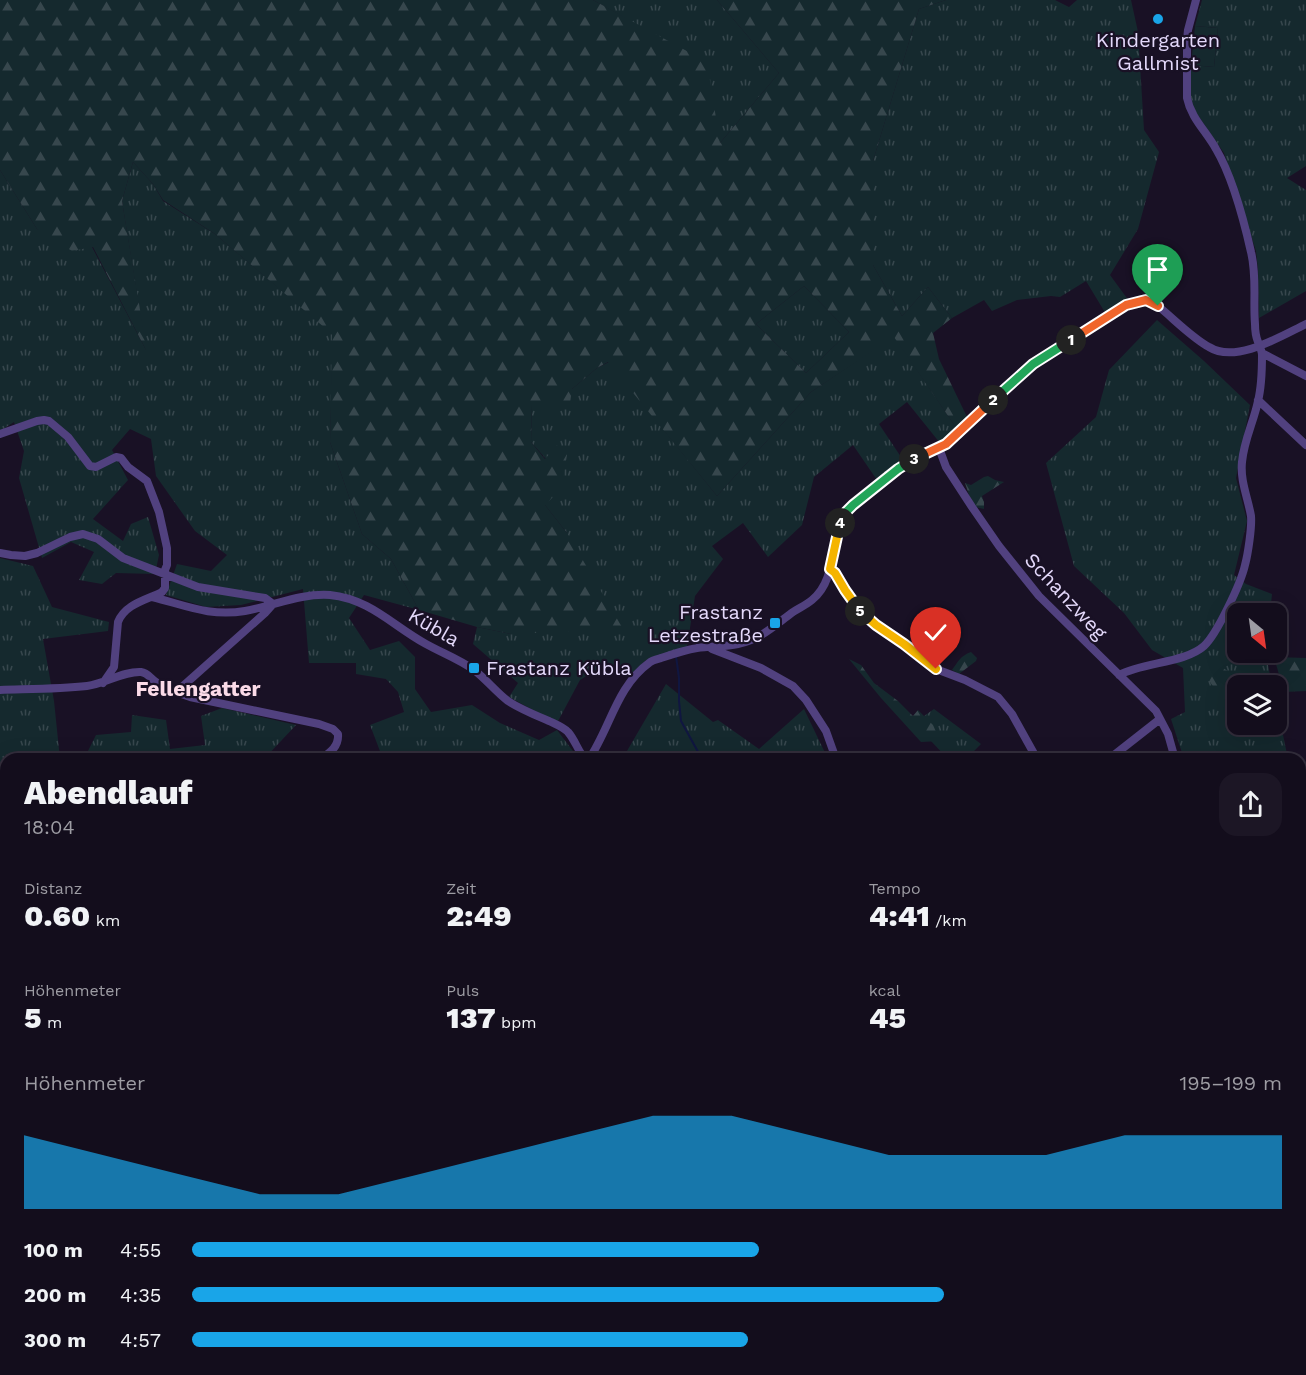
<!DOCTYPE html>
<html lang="de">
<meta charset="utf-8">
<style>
:root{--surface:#130d1c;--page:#1c1625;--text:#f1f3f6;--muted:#9d9ca3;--line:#322d3b;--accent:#19a5e8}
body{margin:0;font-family:"Work Sans",sans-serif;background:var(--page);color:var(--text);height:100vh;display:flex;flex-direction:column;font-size:22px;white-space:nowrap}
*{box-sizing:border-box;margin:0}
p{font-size:20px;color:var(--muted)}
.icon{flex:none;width:33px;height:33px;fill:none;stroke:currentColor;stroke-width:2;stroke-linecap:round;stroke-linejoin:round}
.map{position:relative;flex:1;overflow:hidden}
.panel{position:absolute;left:0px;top:753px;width:1306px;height:622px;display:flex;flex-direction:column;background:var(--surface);border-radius:18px 18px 0 0;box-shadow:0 6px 24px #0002,0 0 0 2px var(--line)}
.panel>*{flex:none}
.needle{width:39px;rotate:151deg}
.buttons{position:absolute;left:1227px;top:603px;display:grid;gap:12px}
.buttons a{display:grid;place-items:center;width:60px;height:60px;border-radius:12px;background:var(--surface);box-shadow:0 6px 24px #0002,0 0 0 2px var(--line);font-size:30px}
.pin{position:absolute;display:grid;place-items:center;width:51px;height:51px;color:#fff;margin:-62px -26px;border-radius:50% 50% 50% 0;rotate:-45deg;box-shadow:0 0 6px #0007}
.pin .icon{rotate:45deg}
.km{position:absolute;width:30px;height:30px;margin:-15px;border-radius:50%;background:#222;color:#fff;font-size:16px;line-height:30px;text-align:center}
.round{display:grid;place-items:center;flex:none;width:63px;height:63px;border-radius:18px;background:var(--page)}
.overview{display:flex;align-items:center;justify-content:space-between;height:102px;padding:0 24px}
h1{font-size:33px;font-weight:800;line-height:45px}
.metrics{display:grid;grid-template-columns:repeat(3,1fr);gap:9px;height:102px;padding:6px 24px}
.metrics div{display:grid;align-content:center}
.metrics b{font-size:30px;font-weight:800}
.metrics small{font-size:16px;font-weight:400}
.metrics p{font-size:16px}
.chart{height:168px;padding:12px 24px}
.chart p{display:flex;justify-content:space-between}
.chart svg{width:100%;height:108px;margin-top:6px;fill:var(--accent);opacity:.7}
ul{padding:0 24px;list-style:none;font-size:20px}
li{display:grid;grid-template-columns:96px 72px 1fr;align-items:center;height:45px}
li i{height:15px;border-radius:8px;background:var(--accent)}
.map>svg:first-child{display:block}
.grass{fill:url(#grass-tufts)}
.forest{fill:url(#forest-firs);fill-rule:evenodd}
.garden{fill:#15292e}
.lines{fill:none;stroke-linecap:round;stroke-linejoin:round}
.stream{stroke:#101640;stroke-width:2}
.minor{stroke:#51417f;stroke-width:8}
.major{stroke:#dc6bf0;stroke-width:10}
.split-1-casing{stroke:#fff;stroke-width:12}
.split-2-casing{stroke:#fff;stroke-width:12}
.split-3-casing{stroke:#fff;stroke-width:12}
.split-4-casing{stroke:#fff;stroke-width:12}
.split-5-casing{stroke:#fff;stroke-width:12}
.split-6-casing{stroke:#fff;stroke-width:12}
.split-1{stroke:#f0652b;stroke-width:8}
.split-2{stroke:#22a559;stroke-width:8}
.split-3{stroke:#f0652b;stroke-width:8}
.split-4{stroke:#22a559;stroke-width:8}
.split-5{stroke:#f5b400;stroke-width:8}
.split-6{stroke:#f5b400;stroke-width:8}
.poi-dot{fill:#19a5e8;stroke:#191125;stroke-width:2}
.labels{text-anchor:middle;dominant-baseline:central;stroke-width:4.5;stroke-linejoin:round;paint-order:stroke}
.poi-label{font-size:20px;fill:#e4d9fb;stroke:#191125}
.street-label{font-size:20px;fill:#e4d9fb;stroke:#191125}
.neighbourhood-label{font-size:21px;font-weight:bold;fill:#fbdbe8;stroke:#191125}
</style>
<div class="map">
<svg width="1306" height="1375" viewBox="0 0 1306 1375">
<defs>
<pattern id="grass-tufts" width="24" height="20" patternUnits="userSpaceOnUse" patternTransform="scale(1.5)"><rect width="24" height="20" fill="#15292e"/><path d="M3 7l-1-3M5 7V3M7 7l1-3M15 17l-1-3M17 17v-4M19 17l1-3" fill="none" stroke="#37474d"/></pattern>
<pattern id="forest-firs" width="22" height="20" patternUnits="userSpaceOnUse" patternTransform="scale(1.5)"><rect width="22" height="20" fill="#15292e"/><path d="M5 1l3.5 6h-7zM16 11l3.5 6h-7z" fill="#37474d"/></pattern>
</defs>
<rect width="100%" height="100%" fill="#191125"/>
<!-- grass -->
<path class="grass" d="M593,0h124l62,73 -59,70 -95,-125z
M946,0h109l14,7 8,-7h54l7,32 6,98 15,22 -21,77 -28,46 19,26 -23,13 -20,-33 -26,16 -9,-1 -34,4 -25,11 -8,-11 -32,18 -24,-31 -26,29 -29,-51v-104l46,-152z
M1202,0h104v166l-19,12 19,12v101l-47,27 -1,-49 -2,-18 -32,-98 -29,-42 -5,-15 1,-31 23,2 4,-39 -23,-2z
M133,162l20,22 10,17 52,33 118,100 -3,108 32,92 29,25 28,51 -55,-15 -15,23 21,32 29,-9 16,16v32l16,23 41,-7 28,18 39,17 18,-10 22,29h-196l-13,-34 34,-13 -6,-20 -12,-13 -30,-5v-11h-47l-6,-74 -62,16 -35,2 -40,-12 11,-31 34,7 16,-16 -32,-24 -39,-55 -5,-37 -21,-10 -18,21 16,30 -35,39 30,22 8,-17 17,-7 11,38 -4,19 -39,-1 -14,11 -23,-4 15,-28 -23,-10 -29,16 -23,-80 5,-27 -10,-29 -14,9v-261l37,59 55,18 54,103 -24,-149z
M804,286l45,46 -43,41 -50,-49z
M1157,320l47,41 46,44 -14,73 11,43 -13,54 12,9 26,10 -2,19 -32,1v38l29,1v7l5,25 -34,1v38h38l1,-18 11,53h-104l-13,-40 14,-7 -2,-44 -31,-18 -28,-37 -50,-47 -28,-103 50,-46 13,-47z
M894,336l63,93 -17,14 -33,-41 -28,22 24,36 -26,20 -24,-35 -39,32 -12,48 -34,32 -25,-34 -31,23 11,13 -28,37 -8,51 -41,13 -18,17 -24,-12 -24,15 -23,43 -48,-26 9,-14 -45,-39 4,-17 34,7 56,-101 -22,-28 1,-46 -15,-17 1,-38 40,-15 25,-21 12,-6 108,134 94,-104z
M0,558l33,8 19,41 57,15 -1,9 -65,8 11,62 6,58h-54v51h-6z
M666,684l47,38 5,-2 41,29 45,-40 24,50h-173l-1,-5 -27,-3z
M222,708l74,17 -32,34h-180l12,-24 35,-3 1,-17 34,5 4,29 35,-4 -4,-29z
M934,709l47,35 -15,15h-18l-34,-36z
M1300,818l6,26v83l-5,1z
M0,969l6,1v64l-6,-3z
M1306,1013v47l-2,7 -3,2v-54z
M3,1057l3,1v167l-6,11v-176z
M696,1370h207l-13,5h-198z
M1084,1370h89l-6,5h-91z"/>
<!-- forest -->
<path class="forest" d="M0,0h593l114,62 13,81 59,-70 -62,-73h229l-27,9 -46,152v104l29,51 26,-29 24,31 -19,15 6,26 29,60 -11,10 -63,-92 -83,55 -94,104 -109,-134 -11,6 -25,21 -2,14 -38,1 -1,38 14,17 14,-16 8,12 -6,34 -16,16 22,28 56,96 -112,5 -34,-7 -58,-17 -28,-51 -29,-25 -32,-92 2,-108 -117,-100 -52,-34 -10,-16 -20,-22 -11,39 25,151 -54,-105 -21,4 -35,-22 -37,-59zM804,286l45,46 -43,41 -50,-49z
M988,476l7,4 9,2 -22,14 2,6v7l-9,-2 -5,-9 -5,-15 6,2 13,-8z
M971,652l6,6 -1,3 -17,13 -7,-4c6,-8 8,-14 19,-18z
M1274,657l32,1v33l-22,1z
M849,659l12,6 13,18 24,18 15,15 5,-6 15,15 7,16 -19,1 -40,-44z
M1219,665l10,7 2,14 -12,5c-8,-5 -11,-11 -12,-20z
M1306,927v52l-5,-11v-40z
M1306,1060v315h-139l6,-5h127v-301l4,-2z
M452,1370h179l-7,5h-204z
M903,1370h181l-8,5h-186z"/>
<!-- garden -->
<path class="garden" d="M1195,26l23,2 -4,39 -23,-2z"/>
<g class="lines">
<!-- stream -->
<path class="stream" d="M676,656l3,22v23l2,20 21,38
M0,1255l6,2
M212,1370l8,5
M475,1370l7,5
M432,1375l25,-2
M610,1375l9,-5"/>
<!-- minor -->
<path class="minor" d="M1262,353l44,23
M1258,400l48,45
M0,434l37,-13 7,-1 5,1 19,16 22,29 6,1 20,-10 5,1 7,9 19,14 12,31 8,36v17l-2,5v18l-3,4c-16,8 -37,12 -44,30l-4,45 -11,16
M939,448l7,19 26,40 27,39 40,50 117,115 12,23 7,25
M0,553l11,2 14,1 12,-3 33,-16 13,-3 15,5 25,19 75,29 67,11 8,6
M830,569l5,4 10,16 16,23 15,13 28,19 32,25 29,11 33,17 14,17 25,45
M152,597c33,8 57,20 93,14 29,-5 55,-18 85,-16 40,4 63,31 96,49 16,9 33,15 48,26 12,9 22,22 34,31 12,8 27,14 41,20 6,3 14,6 19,11 7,8 10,19 17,27
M712,649l49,19 32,18 13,14 20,31 10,28
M1119,675c25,-13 66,-12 85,-29 13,-12 37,-63 41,-81 3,-11 7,-38 6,-49 -3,-18 -11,-35 -9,-54 2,-22 12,-41 16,-61 3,-12 4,-34 4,-46 0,-4 -2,-8 -4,-13 -2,-5 -3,-12 -3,-18 -2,-24 2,-48 -4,-72 -7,-31 -19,-76 -35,-103 -10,-18 -25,-31 -29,-51v-58l1,-10 8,-30
M0,690c29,-1 59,-1 87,-4 18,-2 36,-15 54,-14 7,1 9,6 15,10 10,7 22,11 34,15l129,27 14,5 5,5c1,12 -7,18 -17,25
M179,693l4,-7 82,-73 8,-9
M589,759c21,-31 28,-73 60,-96 3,-3 8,-4 12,-5 12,-4 24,-8 36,-10 14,-2 28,-1 41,-4 22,-4 37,-19 55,-32 6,-4 13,-7 19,-12 22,-18 19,-48 26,-72 3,-9 8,-17 15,-23l45,-36 48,-25 20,-18 44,-43 30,-24 86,-54 20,-5 12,6c16,13 33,31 51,41 27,17 72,-11 97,-23
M1109,759l51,-40
M0,908h6
M0,1191l6,2
M0,1244l6,1
M261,1370l7,5
M275,1370l4,5
M314,1370l1,5
M384,1370l2,1
M461,1370v5
M624,1375l10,-5"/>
<!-- major -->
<path class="major" d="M0,1273l6,2
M0,1286l6,2
M177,1370l7,5
M192,1370l7,5"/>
</g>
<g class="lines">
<!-- split-1 casing -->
<g class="split-1-casing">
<path id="split-1" d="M1071,340l55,-35 20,-5 12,6"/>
</g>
<!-- split-2 casing -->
<g class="split-2-casing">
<path id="split-2" d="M993,400l40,-36 38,-24"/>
</g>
<!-- split-3 casing -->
<g class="split-3-casing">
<path id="split-3" d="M914,459l32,-15 47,-44"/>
</g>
<!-- split-4 casing -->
<g class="split-4-casing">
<path id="split-4" d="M840,523l6,-11 7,-7 45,-36 16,-10"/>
</g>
<!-- split-5 casing -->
<g class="split-5-casing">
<path id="split-5" d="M840,523l-10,46 5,4 10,17 15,21"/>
</g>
<!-- split-6 casing -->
<g class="split-6-casing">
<path id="split-6" d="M860,611l16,14 28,19 32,25"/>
</g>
<!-- split-1 -->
<use href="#split-1" class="split-1"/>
<!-- split-2 -->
<use href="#split-2" class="split-2"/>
<!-- split-3 -->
<use href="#split-3" class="split-3"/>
<!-- split-4 -->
<use href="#split-4" class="split-4"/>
<!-- split-5 -->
<use href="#split-5" class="split-5"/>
<!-- split-6 -->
<use href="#split-6" class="split-6"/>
</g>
<!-- markers -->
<g class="poi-dot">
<circle cx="1158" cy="19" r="6"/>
<rect x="769" y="617" width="12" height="12" rx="3"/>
<rect x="468" y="662" width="12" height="12" rx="3"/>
</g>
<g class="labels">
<!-- poi labels -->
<g class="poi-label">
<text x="1158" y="40">Kindergarten<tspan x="1158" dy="23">Gallmist</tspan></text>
<text x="763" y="612" text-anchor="end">Frastanz<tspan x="763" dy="23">Letzestraße</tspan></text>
<text x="486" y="668" text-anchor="start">Frastanz Kübla</text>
</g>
<!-- street labels -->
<g class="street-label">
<text transform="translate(1066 596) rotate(47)">Schanzweg</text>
<text transform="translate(434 627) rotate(30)">Kübla</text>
</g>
<!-- neighbourhood labels -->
<g class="neighbourhood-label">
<text x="198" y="688">Fellengatter</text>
</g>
</g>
</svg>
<div class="buttons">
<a><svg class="needle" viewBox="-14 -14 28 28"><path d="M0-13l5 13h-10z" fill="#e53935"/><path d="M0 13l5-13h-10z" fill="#9d9ca3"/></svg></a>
<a><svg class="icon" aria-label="layers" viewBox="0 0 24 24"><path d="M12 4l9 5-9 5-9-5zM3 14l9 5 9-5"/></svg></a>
</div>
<div class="pin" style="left:1158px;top:306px;background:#1e9e55"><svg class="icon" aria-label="arrive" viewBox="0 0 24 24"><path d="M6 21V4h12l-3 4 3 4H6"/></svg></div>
<div class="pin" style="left:936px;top:669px;background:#d93025"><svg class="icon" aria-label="check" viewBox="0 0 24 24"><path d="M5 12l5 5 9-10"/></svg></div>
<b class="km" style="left:1071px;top:340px">1</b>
<b class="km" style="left:993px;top:400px">2</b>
<b class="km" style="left:914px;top:459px">3</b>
<b class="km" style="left:840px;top:523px">4</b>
<b class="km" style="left:860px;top:611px">5</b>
<section class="panel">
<div class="overview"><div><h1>Abendlauf</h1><p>18:04</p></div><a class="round"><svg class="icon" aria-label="share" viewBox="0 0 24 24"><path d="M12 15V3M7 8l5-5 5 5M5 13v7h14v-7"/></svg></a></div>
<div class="metrics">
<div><p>Distanz</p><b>0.60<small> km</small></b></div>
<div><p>Zeit</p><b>2:49</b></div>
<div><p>Tempo</p><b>4:41<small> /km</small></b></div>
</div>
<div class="metrics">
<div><p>Höhenmeter</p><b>5<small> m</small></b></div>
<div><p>Puls</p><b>137<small> bpm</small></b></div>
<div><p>kcal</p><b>45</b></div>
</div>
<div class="chart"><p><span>Höhenmeter</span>195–199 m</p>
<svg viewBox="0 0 160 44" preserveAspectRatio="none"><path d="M0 44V14L10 22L20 30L30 38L40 38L50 30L60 22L70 14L80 6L90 6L100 14L110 22L120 22L130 22L140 14L150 14L160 14V44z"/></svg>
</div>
<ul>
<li><b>100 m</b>4:55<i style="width:52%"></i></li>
<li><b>200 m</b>4:35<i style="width:69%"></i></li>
<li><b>300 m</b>4:57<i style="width:51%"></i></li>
</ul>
</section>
</div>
